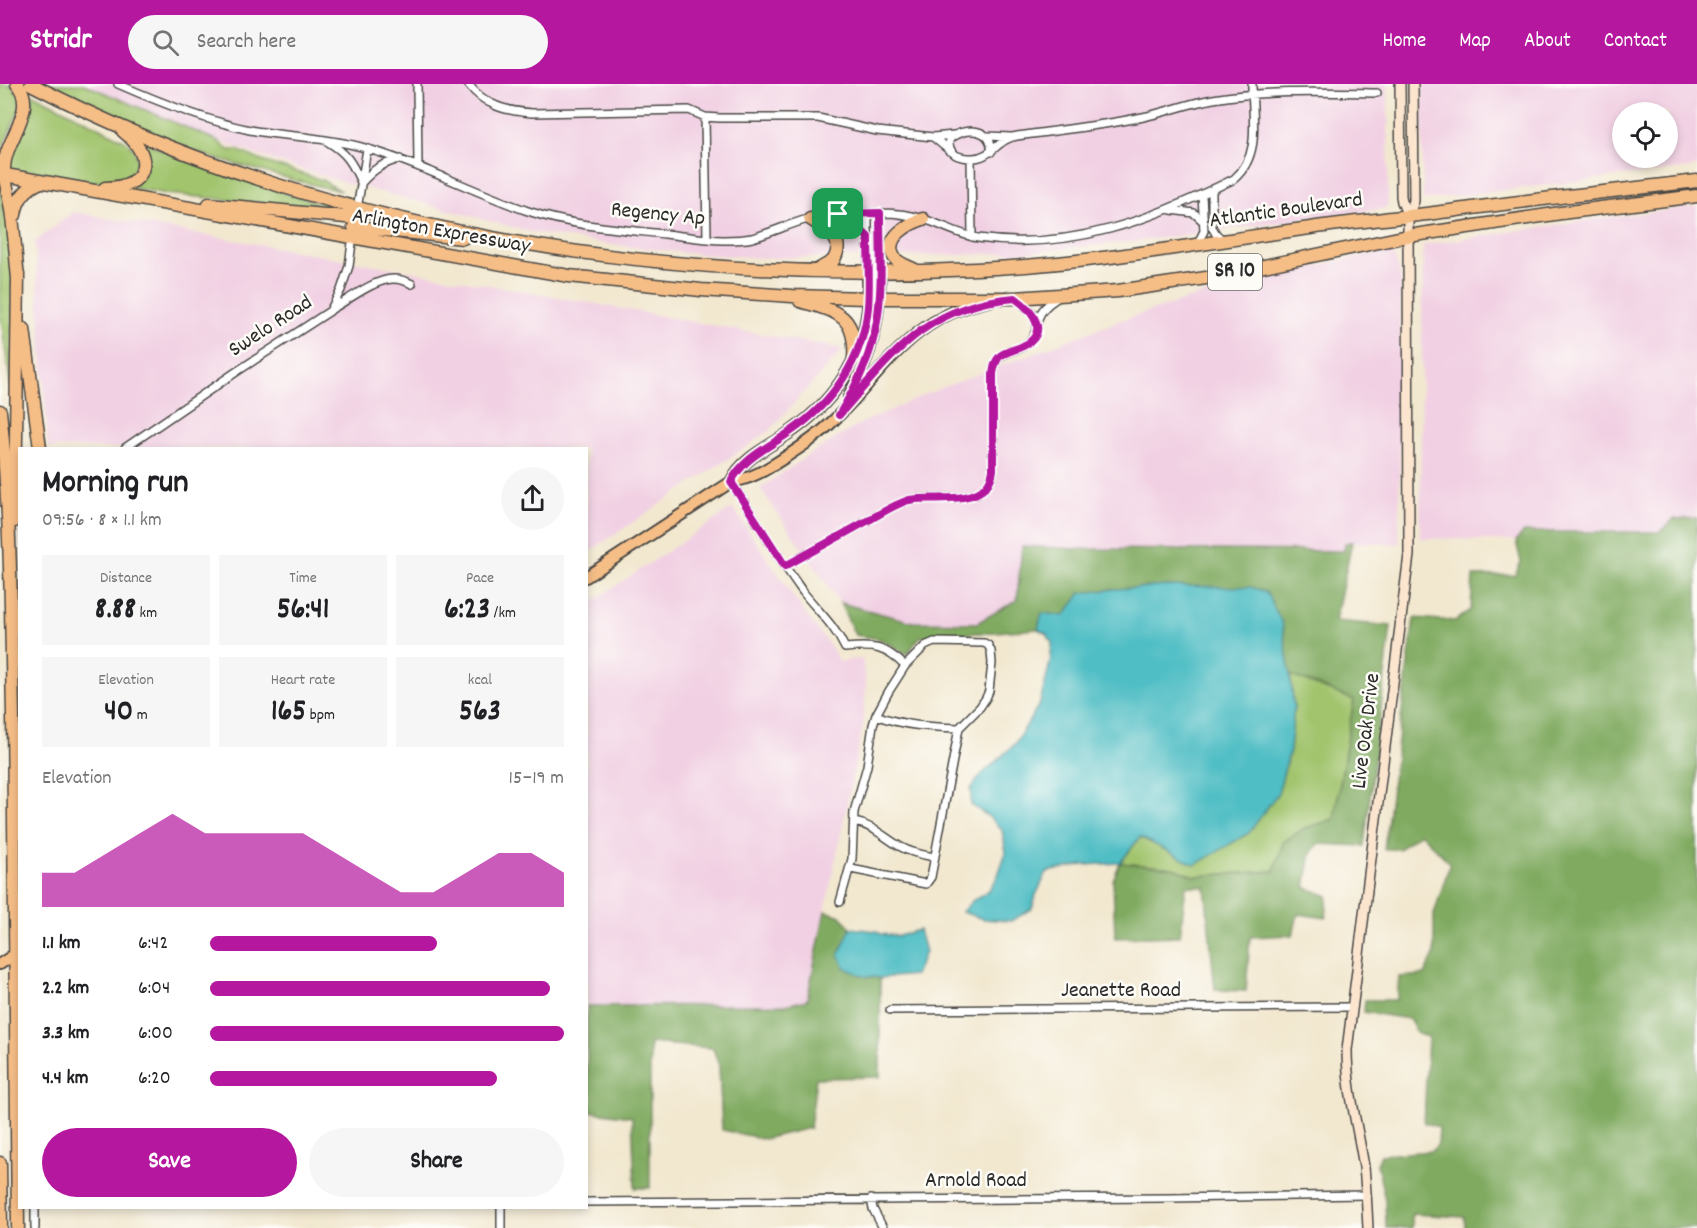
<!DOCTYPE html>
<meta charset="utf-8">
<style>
:root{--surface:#fff;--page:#f6f6f6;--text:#202124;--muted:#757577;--accent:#b5179e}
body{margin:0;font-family:Dekko,sans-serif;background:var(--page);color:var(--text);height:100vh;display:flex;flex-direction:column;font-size:22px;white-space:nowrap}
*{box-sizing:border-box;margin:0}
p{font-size:20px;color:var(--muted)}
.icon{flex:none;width:33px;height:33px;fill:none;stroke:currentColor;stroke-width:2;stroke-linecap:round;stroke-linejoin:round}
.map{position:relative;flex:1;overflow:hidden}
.sheet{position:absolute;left:18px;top:363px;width:570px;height:762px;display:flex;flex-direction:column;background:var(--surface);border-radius:0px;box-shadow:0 3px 9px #0003}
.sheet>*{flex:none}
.tools{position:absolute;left:1612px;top:18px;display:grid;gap:12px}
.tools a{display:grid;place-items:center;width:66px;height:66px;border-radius:50%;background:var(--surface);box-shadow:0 3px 9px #0003;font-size:30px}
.pin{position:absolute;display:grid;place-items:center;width:51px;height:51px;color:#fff;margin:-26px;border-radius:12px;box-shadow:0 3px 9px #0006}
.round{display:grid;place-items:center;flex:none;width:63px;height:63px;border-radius:32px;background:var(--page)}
.headline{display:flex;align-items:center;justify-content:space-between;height:102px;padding:0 24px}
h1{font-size:33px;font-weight:700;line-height:45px}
.figures{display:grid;grid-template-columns:repeat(3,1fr);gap:9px;height:102px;padding:6px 24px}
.figures div{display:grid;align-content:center;border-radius:0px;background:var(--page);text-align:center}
.figures b{font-size:30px;font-weight:700}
.figures small{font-size:16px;font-weight:400}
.figures p{font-size:16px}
.chart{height:168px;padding:12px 24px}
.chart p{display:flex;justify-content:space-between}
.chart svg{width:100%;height:108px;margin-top:6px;fill:var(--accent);opacity:.7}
.cta{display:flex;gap:12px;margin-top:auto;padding:12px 24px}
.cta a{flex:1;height:69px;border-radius:36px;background:var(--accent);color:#fff;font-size:24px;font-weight:700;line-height:69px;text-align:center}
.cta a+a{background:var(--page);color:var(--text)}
ul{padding:0 24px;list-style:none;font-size:20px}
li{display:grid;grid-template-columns:96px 72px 1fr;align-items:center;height:45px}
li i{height:15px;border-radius:8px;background:var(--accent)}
header{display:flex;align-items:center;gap:36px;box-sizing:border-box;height:84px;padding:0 30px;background:var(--accent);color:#fff}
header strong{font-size:28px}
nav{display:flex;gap:33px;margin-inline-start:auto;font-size:21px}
.search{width:420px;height:54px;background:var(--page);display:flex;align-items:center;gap:15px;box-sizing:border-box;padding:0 21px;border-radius:33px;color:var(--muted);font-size:22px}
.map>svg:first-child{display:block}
.built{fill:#f1d0e3;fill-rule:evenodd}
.green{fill:#a1c46d;stroke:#66784c;stroke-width:1.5}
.forest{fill:#80aa60;stroke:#566a46;stroke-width:1.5}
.water{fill:#50bec5;stroke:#3e7478;stroke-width:1.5}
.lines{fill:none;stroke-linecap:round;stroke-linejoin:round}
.street-casing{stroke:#494744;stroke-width:10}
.secondary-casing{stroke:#494744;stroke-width:12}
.primary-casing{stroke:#494744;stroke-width:14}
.highway-casing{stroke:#494744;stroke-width:15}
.street{stroke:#fff;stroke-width:7}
.secondary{stroke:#fbe5cf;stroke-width:9}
.primary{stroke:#f6be87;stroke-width:10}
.highway{stroke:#f6be87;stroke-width:12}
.route-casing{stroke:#fff;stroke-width:12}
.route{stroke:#b5179e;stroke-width:8}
.labels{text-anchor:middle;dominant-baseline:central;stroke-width:5;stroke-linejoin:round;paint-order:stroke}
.shield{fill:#fdfcf7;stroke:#6a6a68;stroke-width:1.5}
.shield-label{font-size:21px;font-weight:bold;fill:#2b2b2b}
.street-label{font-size:22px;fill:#2b2b2b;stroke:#fdfcf7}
</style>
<header>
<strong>Stridr</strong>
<div class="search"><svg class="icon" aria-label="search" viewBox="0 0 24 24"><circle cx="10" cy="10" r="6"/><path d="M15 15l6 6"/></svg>Search here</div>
<nav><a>Home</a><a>Map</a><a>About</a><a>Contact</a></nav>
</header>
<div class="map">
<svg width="1697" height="1144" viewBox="0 0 1697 1144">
<rect width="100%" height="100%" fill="#fdfcf7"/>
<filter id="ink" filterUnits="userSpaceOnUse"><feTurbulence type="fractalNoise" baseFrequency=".0167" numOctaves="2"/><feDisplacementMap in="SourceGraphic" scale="12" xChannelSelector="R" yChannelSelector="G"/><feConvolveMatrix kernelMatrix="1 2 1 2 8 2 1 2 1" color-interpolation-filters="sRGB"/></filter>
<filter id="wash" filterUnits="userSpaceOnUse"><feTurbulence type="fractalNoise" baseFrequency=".008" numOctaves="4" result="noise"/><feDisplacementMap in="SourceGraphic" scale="24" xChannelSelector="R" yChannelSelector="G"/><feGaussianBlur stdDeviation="1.35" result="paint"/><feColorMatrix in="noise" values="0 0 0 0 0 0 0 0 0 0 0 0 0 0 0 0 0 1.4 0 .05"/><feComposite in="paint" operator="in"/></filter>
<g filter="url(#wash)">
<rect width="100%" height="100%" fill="#f2e8d0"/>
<!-- built -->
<path class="built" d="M83,0h1305v121l-3,3 -4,1 -235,31 -112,12 -73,3 -196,3 -79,-5 -79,-9 -76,-12 -195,-52 -73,-23 -89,-33z
M1422,0h275v83l-274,33zM1623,28h45v46h-45z
M1697,122v312l-22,1 -15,13h-136l-8,9 -96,-3 3,-293 158,-24z
M73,128l496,87 274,50 -75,83 -181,121 -1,-105h-538l-13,-206z
M1392,165l9,28 -2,267 -47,-2 -7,1 -1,8 -266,-2 -56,-3 -5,54 -40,23 -64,-1 -73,-19 -80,-115 52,-35 50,-30 64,-29 76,-29 120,-45 117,-37z
M733,424l68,100 32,42 6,12 23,-4 4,30 -3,37 -56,275 -23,5 -197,1v-401z"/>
<!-- green -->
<path class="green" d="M0,0c15,0 16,4 23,17l-22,50 -1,-2z
M41,0h43l134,57 10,9h9l25,11 60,19 19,11 -44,-10 -87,-24 -88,-35z
M31,9l95,48c7,6 13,14 10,24 -7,31 -68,12 -90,8 -12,-2 -25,0 -37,-2l-2,-6 24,-56 1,-6z
M142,57l61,25 84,28 58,16 -4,1 -173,-17 -37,-6 5,-4z
M0,95c17,68 12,140 11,209l-11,-74z
M1290,591l64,25 -20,119 -31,10 -29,42 -79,5 -22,-8 -53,-5 20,-26 55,28 83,-72 12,-43 4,-43z"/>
<!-- forest -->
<path class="forest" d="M1697,434v710h-232l-1,-11 -52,-3v14h-26l-1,-28 -8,-36 4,-9 51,-4 6,-7 1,-17 -15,-4 4,-86 -10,-3 -9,-15 -45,-7 1,-12h32l2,-23 25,-2 10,-20v-41l16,-51 -30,-30 -21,16h-15l30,-231 42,3 15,-12 2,-33 42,-1 6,-13 -5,-21 8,-9h136l14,-13z
M1352,458l-17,79 56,5 -27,220 -46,-2 -7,9 -6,34 23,9 -2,22 -28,-4 -5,21 -43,2 -4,54 -31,-1 -10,-103 -19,-1 -6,50 -65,2 -2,-58 7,-17 53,5 22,8 79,-5 9,-29 20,-13 31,-10 20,-119 -64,-25 -8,-52 -111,-37 -57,3 -32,4 -18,23 -22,-3 -4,16 -118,8 -13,17 -27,-15 -25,-4 -15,-32 73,19 64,1 40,-23 5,-54 56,3 266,2 1,-8z
M825,827l16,5 10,12 -12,26 24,22 17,2v99l-64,1 -6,50 -46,11 -42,-9 -3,-64 -6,-18 -63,-5v145h-15l-3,-71 -45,-6v-105l197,-1 23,-5z"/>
<!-- water -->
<path class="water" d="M1171,502l80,1 15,5 16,31 8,52 4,32 -4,43 -12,43 -29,40 -54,32 -55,-28 -20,26 -37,2 -36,7 -11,23 -4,14 -21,12 -28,-2 -21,-7 10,-11 17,-11 8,-12 9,-26 -4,-22 -14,-14 -17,-11v-16l9,-13 35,-32 25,-41 10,-40 2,-20 -5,-9 -9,-5 4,-16 22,3 17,-23 33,-4z
M851,844l25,3 5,3 18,2 20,-6 6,22 -10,23 -35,3 -17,-2 -18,-8 -6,-14z"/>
</g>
<g filter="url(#ink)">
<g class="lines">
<!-- street casing -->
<g class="street-casing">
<path id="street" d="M118,0c41,18 89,37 132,46 38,7 77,7 115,18 56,16 108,44 163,63 44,15 91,18 137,23 20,2 39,6 58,6 10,0 20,0 29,-2 19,-5 37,-14 56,-19 23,-6 50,-7 75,-6 13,0 27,2 40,6 18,5 36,16 55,19 92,14 175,-19 256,-59 28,-24 18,-62 18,-95
M417,0l1,82
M468,0c17,22 38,27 64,29l157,-3 16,7 14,1h99l59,13 56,6 17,14
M705,33l2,121
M987,52l24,1
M933,53l21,-2
M328,58c19,11 24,21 33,40
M991,68c3,-25 -29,-26 -42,-12 -1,16 11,18 24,18 18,0 26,-20 44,-22 42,-6 84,-10 126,-19 24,-5 46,-14 70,-18 54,-9 110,-7 164,-6
M971,74l1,79
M362,98c13,-14 20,-18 38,-23
M1212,106v37l4,7 8,7
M357,125l10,-60
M1171,126l23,3 10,9
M868,129v24
M840,132l14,8 14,13v35
M1197,161l7,-14 -2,-36
M880,188v-59
M1017,215l15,14 5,11
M332,225c16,-9 43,-30 61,-30 7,0 13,2 19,5
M125,364l111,-76 94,-61 11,-21 8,-24 4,-31
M731,398c24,36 46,75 72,110 15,19 32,34 42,56 28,-3 40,-2 60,18
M785,482c28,-15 55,-30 82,-45 13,-7 28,-17 42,-21 27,-7 78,10 84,-30v-96c3,-28 23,-18 37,-33 7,-6 6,-14 8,-22 3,-10 11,-16 19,-21
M876,631c27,11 54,12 83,13
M854,738c19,3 31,16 47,25 10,6 22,8 33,10
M840,818l12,-43 2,-47 13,-46 6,-41 3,-10 13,-24 16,-25 20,-20 9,-4 50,1 4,2 3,6 1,12 -3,28 -3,7 -6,9 -21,21 -28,149 -5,7 -75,-15
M890,926l462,-3
M871,1115l2,10 10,19
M586,1118l584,-4 197,-3
M35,1124v20
M501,1124v20"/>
</g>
<!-- secondary casing -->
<g class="secondary-casing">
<path id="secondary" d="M1400,0l1,112 1,6 6,14
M1368,1144c-1,-20 -2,-41 -4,-61 -6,-39 -17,-77 -17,-117l62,-495 -1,-339 6,-15 -1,-117"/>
</g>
<!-- primary casing -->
<g class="primary-casing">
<path id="primary" d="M849,313c24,-46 30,-75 31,-125
M731,398c11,-23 34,-33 55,-47 44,-29 76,-72 82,-127 1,-12 0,-24 0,-36
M586,493l145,-95c21,-3 36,-13 53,-24 17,-11 34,-22 48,-36 53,-51 77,-105 157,-121
M0,880l20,-13"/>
</g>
<!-- highway casing -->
<g class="highway-casing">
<path id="highway" d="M31,0c283,147 628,201 945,185 117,-5 232,-27 348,-43 36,-5 73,-8 110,-13 48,-6 96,-13 144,-18 40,-5 79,-9 119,-14
M0,78c13,39 14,77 18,117
M4,86c-1,-29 35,-60 13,-86
M0,90l569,102 132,14 91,6 76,2h147l103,-7 88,-13 202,-42 153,-23 136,-17
M105,104c43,0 51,-31 18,-57
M209,120l147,14
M15,131c2,-16 11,-27 26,-33
M810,135c16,10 37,19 23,42l-17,10
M354,143l109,11
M915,186c-7,-4 -17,-6 -21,-13 -12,-19 16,-34 29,-38
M800,217c37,10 57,14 54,58
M24,245l16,119
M0,327c11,101 11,203 13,304 3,171 4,342 5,513
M15,437l3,-247
M0,1079l1,65"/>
</g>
<!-- street -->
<use href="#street" class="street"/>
<!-- secondary -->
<use href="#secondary" class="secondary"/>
<!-- primary -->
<use href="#primary" class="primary"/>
<!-- highway -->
<use href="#highway" class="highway"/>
</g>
</g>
<g class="lines" filter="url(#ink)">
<!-- route casing -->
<g class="route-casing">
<path id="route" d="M880,129c0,35 3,73 -3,108 -5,33 -21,66 -38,94 54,-61 87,-110 176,-117 17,12 36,35 8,48 -8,4 -16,5 -23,10 -5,5 -6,11 -7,18v96c-6,40 -57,24 -84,30 -14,4 -29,14 -42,21 -27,15 -54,30 -82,45l-54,-84c12,-24 38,-35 59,-50 43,-29 73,-73 78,-125 2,-23 0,-47 0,-70l-14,-13 -16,-10z"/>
</g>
<!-- route -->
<use href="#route" class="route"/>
</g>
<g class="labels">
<!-- shield labels -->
<rect class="shield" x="1208" y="170" width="54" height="36" rx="4.5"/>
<g class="shield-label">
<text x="1235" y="188">SR 10</text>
</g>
<!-- street labels -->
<g class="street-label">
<text transform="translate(1286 127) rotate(-8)">Atlantic Boulevard</text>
<text transform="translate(658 131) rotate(6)">Regency Ap</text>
<text transform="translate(441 148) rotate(10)">Arlington Expressway</text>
<text transform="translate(271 243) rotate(-33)">Swelo Road</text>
<text transform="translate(1367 647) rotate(-83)">Live Oak Drive</text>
<text x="1121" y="907">Jeanette Road</text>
<text x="976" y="1097">Arnold Road</text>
</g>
</g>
</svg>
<div class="tools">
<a><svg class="icon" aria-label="locate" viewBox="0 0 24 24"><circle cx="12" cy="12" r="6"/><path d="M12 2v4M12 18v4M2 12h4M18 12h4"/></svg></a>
</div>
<div class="pin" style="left:838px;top:130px;background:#1e9e55"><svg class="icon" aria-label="arrive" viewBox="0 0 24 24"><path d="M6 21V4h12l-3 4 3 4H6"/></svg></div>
<section class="sheet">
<div class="headline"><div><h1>Morning run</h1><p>09:56 · 8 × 1.1 km</p></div><a class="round"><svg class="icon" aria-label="share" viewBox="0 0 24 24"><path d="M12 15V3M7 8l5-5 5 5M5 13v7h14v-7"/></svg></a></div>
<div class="figures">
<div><p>Distance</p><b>8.88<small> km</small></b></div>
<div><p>Time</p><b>56:41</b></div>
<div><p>Pace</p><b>6:23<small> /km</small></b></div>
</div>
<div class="figures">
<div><p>Elevation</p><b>40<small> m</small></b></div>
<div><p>Heart rate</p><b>165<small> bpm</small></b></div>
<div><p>kcal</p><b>563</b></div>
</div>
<div class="chart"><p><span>Elevation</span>15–19 m</p>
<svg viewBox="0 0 160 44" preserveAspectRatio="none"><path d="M0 44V30L10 30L20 22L30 14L40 6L50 14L60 14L70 14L80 14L90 22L100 30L110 38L120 38L130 30L140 22L150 22L160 30V44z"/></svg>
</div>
<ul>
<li><b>1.1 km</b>6:42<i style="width:64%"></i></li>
<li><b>2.2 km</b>6:04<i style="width:96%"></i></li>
<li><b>3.3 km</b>6:00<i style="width:100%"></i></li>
<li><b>4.4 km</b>6:20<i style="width:81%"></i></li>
</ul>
<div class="cta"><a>Save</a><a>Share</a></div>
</section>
</div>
